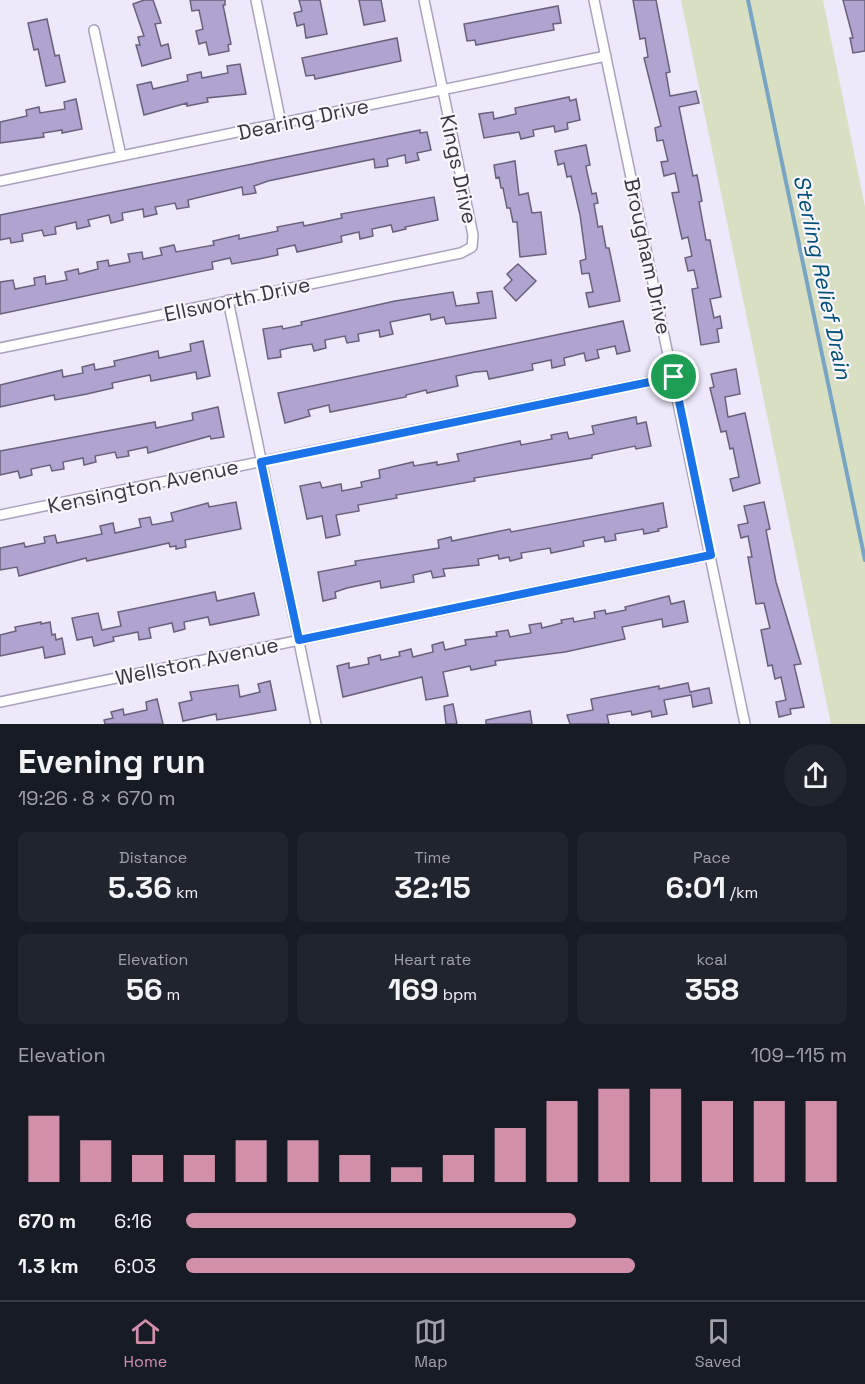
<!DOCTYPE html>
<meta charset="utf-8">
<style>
:root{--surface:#171b24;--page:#20242c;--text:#f1f3f6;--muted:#9ea1a6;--line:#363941;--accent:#d18faa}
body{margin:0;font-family:"Space Grotesk",sans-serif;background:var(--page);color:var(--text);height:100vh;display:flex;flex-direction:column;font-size:22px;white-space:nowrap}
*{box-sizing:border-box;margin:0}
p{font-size:20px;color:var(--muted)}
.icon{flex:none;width:33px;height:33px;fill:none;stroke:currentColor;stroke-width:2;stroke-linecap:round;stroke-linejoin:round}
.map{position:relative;height:724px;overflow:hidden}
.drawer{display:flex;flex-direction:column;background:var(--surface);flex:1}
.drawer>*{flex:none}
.pin{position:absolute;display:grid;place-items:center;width:51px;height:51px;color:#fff;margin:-26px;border:3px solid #fff;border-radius:50%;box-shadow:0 2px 6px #0007}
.round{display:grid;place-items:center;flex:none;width:63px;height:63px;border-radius:32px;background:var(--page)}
.overview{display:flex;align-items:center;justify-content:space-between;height:102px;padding:0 18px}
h1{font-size:33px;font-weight:600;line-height:45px}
.figures{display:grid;grid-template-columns:repeat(3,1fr);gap:9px;height:102px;padding:6px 18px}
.figures div{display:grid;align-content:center;border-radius:9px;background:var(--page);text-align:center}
.figures b{font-size:30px;font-weight:600}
.figures small{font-size:16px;font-weight:400}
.figures p{font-size:16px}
.chart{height:168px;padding:12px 18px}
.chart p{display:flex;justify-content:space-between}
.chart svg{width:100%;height:108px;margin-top:6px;stroke:var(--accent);stroke-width:6}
ul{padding:0 18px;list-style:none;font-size:20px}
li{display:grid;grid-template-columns:96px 72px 1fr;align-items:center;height:45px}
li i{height:15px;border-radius:8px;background:var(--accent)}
.dock{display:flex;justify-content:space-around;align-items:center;height:84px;border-top:2px solid var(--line);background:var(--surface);font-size:16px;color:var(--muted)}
.dock a{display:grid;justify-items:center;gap:3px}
.dock .on{color:var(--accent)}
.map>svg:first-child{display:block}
.green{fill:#d8dfc2}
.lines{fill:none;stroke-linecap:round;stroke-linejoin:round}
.stream{stroke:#79a4c3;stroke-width:4}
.building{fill:#b1a3d0;stroke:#69617c;stroke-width:1.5}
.minor-casing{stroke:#a9a1be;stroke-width:12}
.minor{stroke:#fff;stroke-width:9}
.route-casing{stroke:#fff;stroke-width:12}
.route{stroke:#1a73e8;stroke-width:8}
.labels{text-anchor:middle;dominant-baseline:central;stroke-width:4.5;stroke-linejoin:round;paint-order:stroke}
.street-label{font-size:21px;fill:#3a3642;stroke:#f9f7fd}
.water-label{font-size:22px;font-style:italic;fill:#004f78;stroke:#f9f7fd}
</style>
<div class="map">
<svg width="865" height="724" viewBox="0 0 865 724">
<rect width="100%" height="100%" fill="#ede8fa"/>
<!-- green -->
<path class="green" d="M681,0h142l42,207v517h-34z"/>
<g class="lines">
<!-- stream -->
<path class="stream" d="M748,0l117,560"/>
</g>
<!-- building -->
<path class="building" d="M144,0h9l8,23 -6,1 6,22 7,-2 3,14 -29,8 -6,-21h4l-2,-8 6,-1 -11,-32z
M190,0h35v5h-2l8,39 -3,1 1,6 -20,4 -3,-13 -7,2 -3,-13 7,-2 -4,-19 -7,1z
M299,0h21l7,34 -21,4 -2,-14 -7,2 -3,-13 8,-2z
M359,0h22l4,21 -21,4z
M633,0h23l14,72 -4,1 4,23 26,-5 3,12 -20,4 14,69 4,-1 5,26 -3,1 7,38h4l11,57 -11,2 4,19 6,-2 2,12 -5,1 2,13 -18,3 -9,-56 6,-1 -4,-18 -6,1 -3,-13 7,-2 -4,-19 -6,2 -10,-46 7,-1 -4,-19 -11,3 -3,-14 7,-1 -5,-21 -6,1 -2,-13 6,-2 -17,-68 4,-1 -3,-19 -5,1z
M843,0h22v51l-12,2 -3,-15h3z
M558,6l3,17 -8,1 1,6 -78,15 -1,-5 -8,1 -3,-17z
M47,19l8,37 4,-1 6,27 -19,4 -8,-37 -4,1 -6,-27z
M397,38l4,23 -86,18 -1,-4 -8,1 -4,-18z
M240,64l6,30 -39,4 1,4 -21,4v-3l-43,12 -7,-30 14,-3 2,7 13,-3 22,-5 -1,-6 14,-3 1,6 26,-5 -1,-7z
M569,97l1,4 6,-2 4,21 -13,3 1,6 -13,3 -1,-6 -21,4 1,6 -13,3 -2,-7 -35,6 -5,-24 14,-2 1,7 22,-5 -1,-6z
M76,99l6,30 -20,4v-3l-19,3 1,4 -44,6v-21l27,-6 -1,-6 13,-3 1,6 25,-4 -1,-7z
M420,130v3l7,-1 4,18 -14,3 2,7 -13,3 -1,-8 -18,4 1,7 -13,2 -1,-9 -106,22 -14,5 2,7 -13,2 -1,-8 -54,13 1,7 -12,2 -2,-6 -20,4 2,7 -13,3 -1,-8 -21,4 1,7 -12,3 -2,-8 -21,5 2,6 -13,3 -1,-7 -21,5 1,7 -12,2 -2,-6 -20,4 1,7 -12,2 -1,-5 -10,2v-25z
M586,145l4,20 -4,1 1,6 5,22 4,-1 2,10 -4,1 4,23 4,-1 4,22h3l11,53 -31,6 -3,-14 7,-1 -4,-19 -7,1 -2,-13 6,-2 -6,-44 -9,-39 -4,1 -3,-14 -6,2 -3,-14z
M515,161l4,34 9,-2 4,20 9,-1 5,42 -26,3 -3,-35h-4l-3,-14h-3l-4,-20h-2l-2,-11 -3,1 -2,-13z
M434,197l4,23 -33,7 1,2 -13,3 -2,-7 -19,4 1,7 -13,3 -1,-7 -18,4 1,6 -45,10 -2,-7 -18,4 1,6 -19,4 -27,5 -2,-6 -18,4 1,7 -213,45v-32l13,-2 2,9 20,-4 -1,-7 11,-2 1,8 21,-4 -2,-8 13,-3 1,5 19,-5 -1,-7 11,-2 1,6 21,-4 -2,-8 14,-2 1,7 19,-4 -2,-7 14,-3 2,7 38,-7 -1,-4 26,-6v4l39,-8 -1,-4 26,-5 1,4 38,-8 -1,-4z
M518,264l18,17 -20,20 -12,-13 8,-8 -5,-6z
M492,291l4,27 -50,6 -2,-7 -13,3 -1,-6 -40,8 3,12 -13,3 -1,-7 -21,4 1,7 -12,2 -2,-7 -20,4 1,8 -12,3 -2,-7 -19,3 -13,3 1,7 -13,2 -5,-30 19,-3 1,3 19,-4 -1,-3 94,-21 58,-9 3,14 23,-3 -2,-10z
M623,321l7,30 -13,3 -2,-8 -18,4 2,8 -13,3 -2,-8 -20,5 1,7 -13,3 -1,-8 -19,4 1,6 -44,9 -2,-8 -12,1 -19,4 2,10 -31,7 -1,-3 -20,5v2l-76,15 -1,-7 -21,5 2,6 -25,7 -7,-30z
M203,341l7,35 -13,3 -1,-7 -45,9 -1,-6 -38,8 1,5 -26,6 -32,6 -1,-5 -54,12v-22l62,-15 1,7 20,-4 -1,-6 12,-3 1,6 20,-4 -1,-5 44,-10 1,7 32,-7 -1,-7z
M736,369l4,25 -15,3 3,20 17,-4 15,70 -27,8 -3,-12 9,-2 -6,-29 -3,1 -4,-18 -5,1 -11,-44 4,-1 -3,-13z
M218,407l6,30 -13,2 -1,-3 -62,17 -1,-6 -19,4 1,5 -12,2 -2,-6 -20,4 1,6 -12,3 -1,-7 -20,4 1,7 -12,2 -2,-6 -19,4 1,6 -12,3 -2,-7 -18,4v-24l155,-29 1,6 37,-8 -1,-7z
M636,417l1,7 9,-2 5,24 -15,3 -1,-3 -43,9v3l-118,20 1,3 -79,14 1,3 -39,7 1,6 -23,4 4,20 -14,3 -4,-22 -15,3 -7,-33 20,-4 2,6 19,-4 1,7 20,-4 -1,-5 19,-4 -1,-8 34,-8 1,4 23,-4v3l22,-4 -2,-7 63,-13 1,4 31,-6 -1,-4 16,-3 2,7 25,-5 -2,-8z
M236,502l5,27 -56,11 1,7 -10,2v-3l-6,1 -1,-4 -82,18 -1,-3 -67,18 -2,-9 -17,3v-22l24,-5 1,4 20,-4 -1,-6 11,-2 2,8 45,-9 -2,-8 13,-3 2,10 26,-6 -2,-8 11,-2 2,8 21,-4 -2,-8 37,-10 1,4z
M764,502l6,27 -4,1 10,52 25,82 -7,1 10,42 -14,2 1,5 -12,3 -3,-15 10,-2 -5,-23 -6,2 -3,-14 -4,1 -7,-36 9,-2 -6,-25 -8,1 -8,-47h4l-4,-21 -7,2 -3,-13 10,-2 -4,-17z
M663,503l4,24 -9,2 1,2 -15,3 -1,-5 -28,5 1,6 -11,2 -1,-5 -21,4 1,5 -33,7 -1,-5 -29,5 1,5 -12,3 -1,-4 -10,2 -1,-4 -20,4 1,6 -36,4 2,7 -12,2 -2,-7 -18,4 1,7 -33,6 -1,-7 -33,7 -12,4 1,6 -13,3 -5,-29 38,-7 -1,-4 84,-13 -1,-8 13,-3 1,4 58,-12 1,3z
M215,592l2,9 37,-8 5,22 -49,10 -2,-8 -24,5 1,7 -11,3 -2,-9 -23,5 2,10 -12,2 -1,-8 -25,5 1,4 -20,5 -2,-9 -15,3 -5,-22 26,-5 4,17 19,-4 -3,-14z
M669,596l2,8 13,-3 4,21 -25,5 -1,-8 -40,8 3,12 -60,13 -70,9 1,4 -25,5 -1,-4 -27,6 5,24 -22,4 -4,-23 -79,20 -6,-31 12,-3v5l20,-4 -1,-6 12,-3 1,5 19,-4 -1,-4 12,-3 2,8 20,-5 -1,-7 11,-3 2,8 21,-5 -1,-5 32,-4 -1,-4 12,-2 2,7 21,-4 -2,-8 12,-2 1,5 20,-5 -1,-3 12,-2 1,4 21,-4 -1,-6 11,-2 1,4 20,-4 -1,-3z
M41,622v2l9,-2 2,13 3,-1 1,6 6,-2 3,16 -20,4 -2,-11 -43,9v-21l16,-4 -1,-4z
M270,681l6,29 -59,10 -1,-6 -33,7 -4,-18 13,-3 -2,-8 48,-7 2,12 20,-5 -2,-8z
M688,683l2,9 19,-4 3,15 -19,4 -2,-12 -27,5 3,14 -15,3 -1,-6 -19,4 -1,-4 -24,4 2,9h-39l-3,-9 26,-5 -2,-11 68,-13v3z
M157,699l6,25h-58l-1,-4 9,-2 -2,-6 12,-3 1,6 23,-5 -1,-8z
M453,704l4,20h-11l-2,-18z
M530,711l2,13h-46v-4z"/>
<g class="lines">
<!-- minor casing -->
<g class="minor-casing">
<path id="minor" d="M256,0l25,123
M594,0l151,724
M94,30l27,126
M0,181l606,-125
M228,300l88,424
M0,348l461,-95 11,-6 1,-12 -49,-235
M0,515l674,-138
M0,702l711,-147"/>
</g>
<!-- minor -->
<use href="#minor" class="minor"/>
</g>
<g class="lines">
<!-- route casing -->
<g class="route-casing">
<path id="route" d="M674,377l37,178 -412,85 -38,-178z"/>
</g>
<!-- route -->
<use href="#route" class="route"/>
</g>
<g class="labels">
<!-- street labels -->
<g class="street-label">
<text transform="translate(303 119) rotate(-12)">Dearing Drive</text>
<text transform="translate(459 169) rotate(78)">Kings Drive</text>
<text transform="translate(648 256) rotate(78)">Brougham Drive</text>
<text transform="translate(237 299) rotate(-12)">Ellsworth Drive</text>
<text transform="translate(143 486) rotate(-12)">Kensington Avenue</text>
<text transform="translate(197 661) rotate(-12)">Wellston Avenue</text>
</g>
<!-- water labels -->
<g class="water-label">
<text transform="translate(823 277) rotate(78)">Sterling Relief Drain</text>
</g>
</g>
</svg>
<div class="pin" style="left:674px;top:377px;background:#1e9e55"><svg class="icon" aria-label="arrive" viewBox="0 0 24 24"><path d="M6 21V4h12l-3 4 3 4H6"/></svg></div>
</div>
<section class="drawer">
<div class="overview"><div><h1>Evening run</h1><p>19:26 · 8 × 670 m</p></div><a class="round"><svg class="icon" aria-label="share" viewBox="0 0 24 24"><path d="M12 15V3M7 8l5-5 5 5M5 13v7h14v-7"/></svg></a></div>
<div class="figures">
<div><p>Distance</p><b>5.36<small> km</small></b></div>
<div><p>Time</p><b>32:15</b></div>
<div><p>Pace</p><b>6:01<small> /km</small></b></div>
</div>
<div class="figures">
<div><p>Elevation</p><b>56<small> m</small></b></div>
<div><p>Heart rate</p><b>169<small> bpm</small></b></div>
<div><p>kcal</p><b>358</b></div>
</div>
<div class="chart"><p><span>Elevation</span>109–115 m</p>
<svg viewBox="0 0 160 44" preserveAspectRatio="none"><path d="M5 44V17M15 44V27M25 44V33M35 44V33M45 44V27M55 44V27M65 44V33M75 44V38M85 44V33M95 44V22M105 44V11M115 44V6M125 44V6M135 44V11M145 44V11M155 44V11"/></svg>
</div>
<ul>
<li><b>670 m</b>6:16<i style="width:59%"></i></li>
<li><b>1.3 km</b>6:03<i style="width:68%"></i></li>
</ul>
</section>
<nav class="dock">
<a class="on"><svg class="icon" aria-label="home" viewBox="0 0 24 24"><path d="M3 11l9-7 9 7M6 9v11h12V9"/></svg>Home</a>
<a><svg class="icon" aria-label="map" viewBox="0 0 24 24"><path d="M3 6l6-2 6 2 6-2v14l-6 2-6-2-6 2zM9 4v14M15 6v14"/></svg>Map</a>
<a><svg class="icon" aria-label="saved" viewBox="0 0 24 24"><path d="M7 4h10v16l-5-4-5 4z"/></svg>Saved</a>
</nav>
